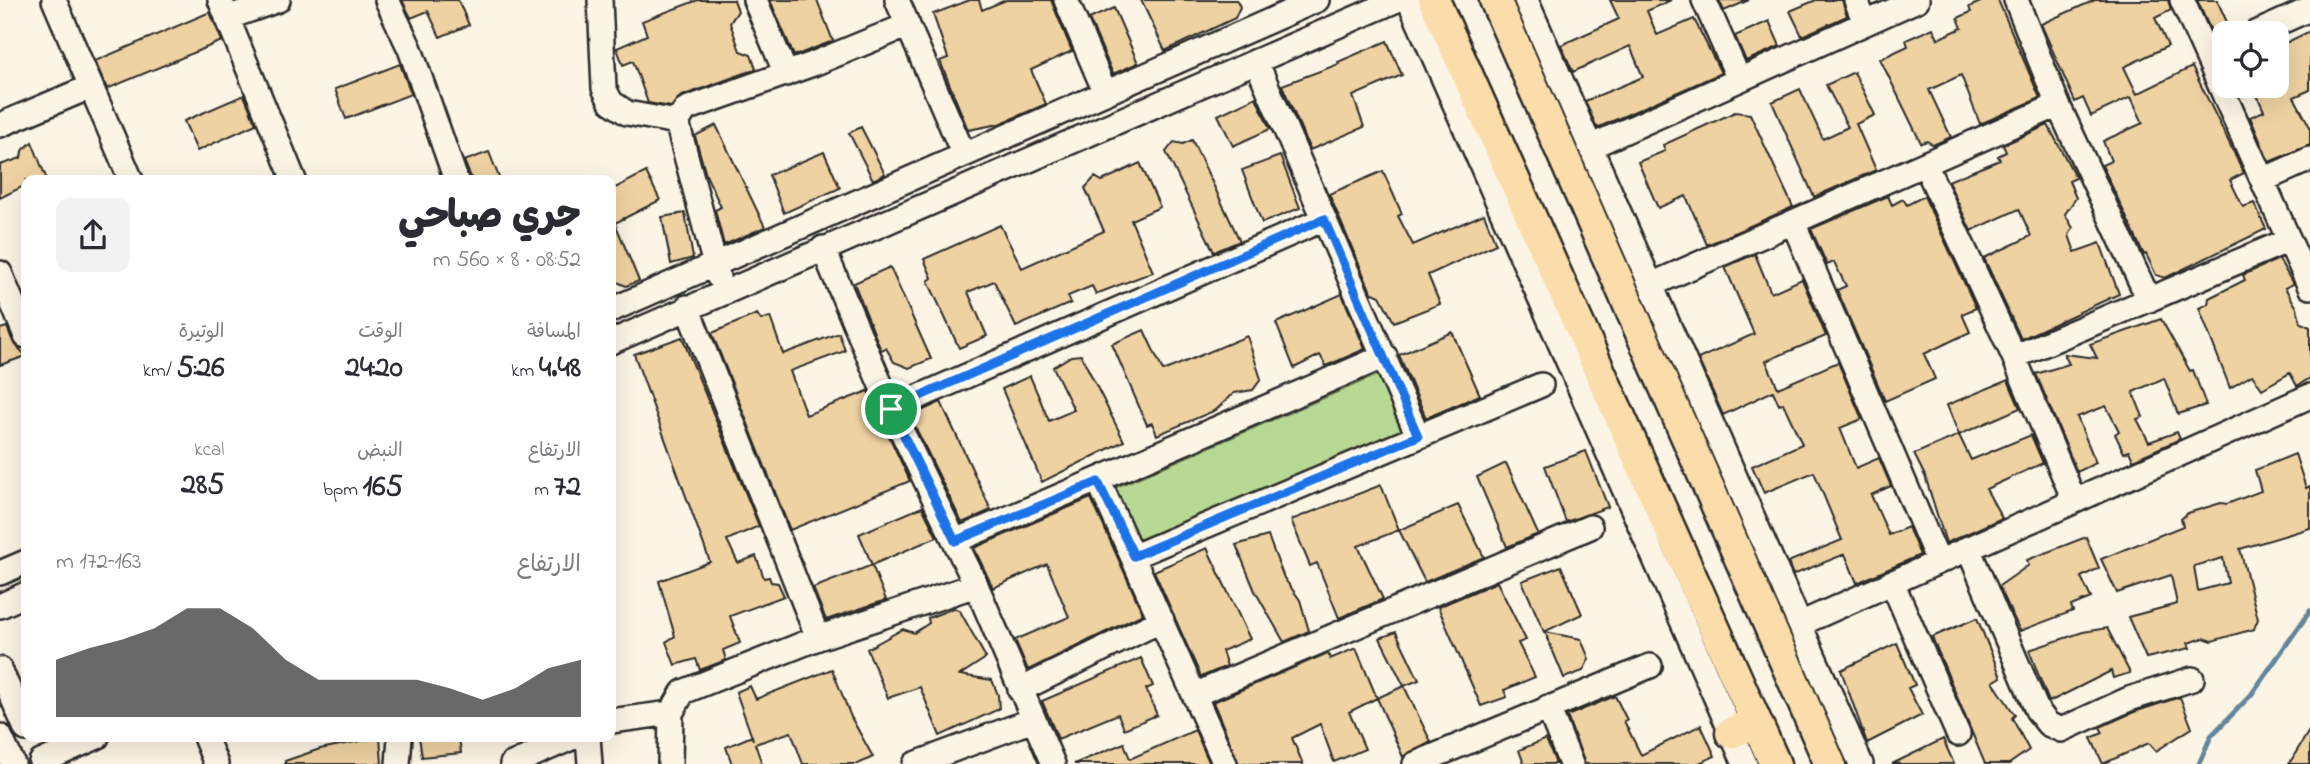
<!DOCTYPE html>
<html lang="ar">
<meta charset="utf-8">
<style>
:root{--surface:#fff;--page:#f2f2f3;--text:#2b2b33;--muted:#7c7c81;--accent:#2b2b2b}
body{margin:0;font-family:"Indie Flower","Playpen Sans Arabic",sans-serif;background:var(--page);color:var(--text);direction:rtl;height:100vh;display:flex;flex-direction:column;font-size:26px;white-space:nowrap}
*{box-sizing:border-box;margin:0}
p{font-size:23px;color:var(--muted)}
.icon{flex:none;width:38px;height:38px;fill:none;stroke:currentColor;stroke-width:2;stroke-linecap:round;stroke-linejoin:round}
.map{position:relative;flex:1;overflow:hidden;direction:ltr}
.drawer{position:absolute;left:21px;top:175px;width:595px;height:567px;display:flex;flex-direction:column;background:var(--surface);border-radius:14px;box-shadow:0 7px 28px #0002;direction:rtl}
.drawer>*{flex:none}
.controls{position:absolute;left:2212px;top:21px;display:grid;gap:14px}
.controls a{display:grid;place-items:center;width:77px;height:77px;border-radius:14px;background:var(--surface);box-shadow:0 7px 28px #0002;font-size:35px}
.pin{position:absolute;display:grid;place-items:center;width:60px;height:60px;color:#fff;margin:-30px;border:4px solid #fff;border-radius:50%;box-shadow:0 2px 7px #0007}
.round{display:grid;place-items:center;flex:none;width:74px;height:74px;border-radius:14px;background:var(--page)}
.summary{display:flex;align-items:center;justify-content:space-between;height:119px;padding:0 35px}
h1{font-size:38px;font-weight:800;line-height:52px}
.figures{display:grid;grid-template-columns:repeat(3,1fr);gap:10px;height:119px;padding:7px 35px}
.figures div{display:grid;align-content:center}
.figures b{font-size:30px;font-weight:800}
.figures small{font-size:19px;font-weight:400}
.figures p{font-size:19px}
.chart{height:196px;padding:14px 35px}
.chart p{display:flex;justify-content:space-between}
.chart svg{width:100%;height:126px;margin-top:7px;fill:var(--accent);opacity:.7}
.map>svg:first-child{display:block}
.green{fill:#b8d993;stroke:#72825f;stroke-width:2}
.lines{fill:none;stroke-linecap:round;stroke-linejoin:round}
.stream{stroke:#64869d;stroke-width:5}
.building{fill:#efd2a2;stroke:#2b2b2b;stroke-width:2;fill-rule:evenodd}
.minor-casing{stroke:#2b2b2b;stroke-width:28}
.major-casing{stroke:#2b2b2b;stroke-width:35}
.minor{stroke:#fcf5e5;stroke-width:23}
.major{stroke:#fbddab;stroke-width:30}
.route-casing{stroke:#fff;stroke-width:14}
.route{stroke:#1a73e8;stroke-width:9}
</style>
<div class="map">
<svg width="2310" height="764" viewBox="0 0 2310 764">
<rect width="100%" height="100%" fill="#fcf5e5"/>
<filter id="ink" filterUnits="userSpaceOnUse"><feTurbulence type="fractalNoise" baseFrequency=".0143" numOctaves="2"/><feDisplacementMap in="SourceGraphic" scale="14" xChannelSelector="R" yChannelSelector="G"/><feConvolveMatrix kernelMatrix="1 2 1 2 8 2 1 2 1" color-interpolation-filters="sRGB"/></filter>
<g filter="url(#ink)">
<!-- green -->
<path class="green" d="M1382,373l25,59 -269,112 -24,-56z"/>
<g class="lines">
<!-- stream -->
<path class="stream" d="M2199,764l12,-28 40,-41 59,-84"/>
</g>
<!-- building -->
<path class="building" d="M402,0h56l11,25 -29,12 -12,-26 -17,7z
M698,0h36l4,11 -8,12 10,28 11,4 5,14 -75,27 -10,11 -23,-4 -15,-42 -10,4 -6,-17 30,-13 -5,-14z
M770,0h47l16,41 -39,15z
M970,0h9l3,10 24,-10h45l21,51 -41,19 15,34 -47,20 -31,6 -28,-69 8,-3 -15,-44z
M1141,0h96l3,7 -5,11 -70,33z
M1610,0h61l-24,11 10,24 37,-16 27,54 -124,55 -12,-27 58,-24 -13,-31 -57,26 -12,-27 58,-26z
M1719,0h30l-25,11z
M1816,0h26l5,16 -45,20 -12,-25z
M1985,0h13l42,98 -60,26 -19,-49 -32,15 22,47 -18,8 -6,-4 -6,2 -41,-84 28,-13 -2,-6 27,-12 5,11 24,-11 -4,-10 13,-6 -2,-5z
M2095,0h73l3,10 -16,8 13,28 -44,21 13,27 55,-27 52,106 -14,7 13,27 11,-4 12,26 -101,49 -9,-3 -10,-21 -2,1 -42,-90 9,-4 -8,-20 40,-18 -12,-26 -40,19 -8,-18 -8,4 -34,-78z
M2197,0h20l14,31 -17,7z
M1114,8l24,55 -25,11 -24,-55z
M210,12l12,29 -115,48 -12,-28z
M1769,21l11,25 -34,15 -11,-25z
M2310,31v59l-16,7 16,30v18l-41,17 -19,-45 14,-6 -11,-25h24v-39z
M1387,41l15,34 -49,21 11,31 -54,23 -28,-65 57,-21 -1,-2z
M400,64l11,30 -65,25 -11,-30z
M1854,72l21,43 -19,9 20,46 -62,27 -42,-95 28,-13 23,50 25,-12 -22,-42z
M244,95l12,29 -59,27 -13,-30z
M1256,97l14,32 -37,17 -15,-31z
M1735,112l15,2 43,93 -86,38 -21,-49 -28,12 -20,-46 27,-11 -2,-6z
M716,125l49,102 -41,18 -9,-35 6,-3 -15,-32 -11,-39z
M2048,125l28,53 -7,3 7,17 -11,16 8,14 -4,7 6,17 25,-9 19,51 -98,45 -37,-81 47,-22 -12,-27 -48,22 -23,-50 52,-21 -2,-4 8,-4 -3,-7z
M861,127l24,47 -12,6 -24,-47z
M1192,140l48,101 -26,11 -48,-100 8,-10 9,2z
M32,142l15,38h-21v5l-26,13v-33l21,-7 1,-7z
M489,152l11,28h-28l-8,-19z
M824,152l16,36 -56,25 -15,-38z
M1280,156l20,52 -38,15 -20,-53z
M1140,163l20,44 -29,13 22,52 -57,22 -4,-8 -24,10 3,7 -55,24 -22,-46 -26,11 19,44 -28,12 -31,-67 4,-3 -8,-19 76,-34 22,43 82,-37 -19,-43 10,-11 7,4z
M1383,171l19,43 -4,2 15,29 71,-31 12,30 -68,31 12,29 -46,18 -14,-26 -9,-4 -42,-98z
M646,172l14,28 -45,23 24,58 -13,5 -13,-6 -2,-5v-85z
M1888,196l4,9 11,-6 4,6 17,-9 52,112 -14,6 8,18 -46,22 11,25 -50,22 -48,-111 9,-4 -12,-24 -7,3 -16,-36z
M685,213l8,45 -22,6 -9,-47z
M1755,254l16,39 31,-14 24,57 -60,25 12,27 60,-26 24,57 -22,9 16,40 23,-10 12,28 -20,9 18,40 19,-8 12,28 -63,28 -12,-29 -52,21 -5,-13 54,-22 -28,-68 -50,21 -12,-27 50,-22 -19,-41 -4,2 -6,-14 -50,24 -25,-56 56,-25 -29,-67z
M2279,259l14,25 -8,4 12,20 4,15 9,4v51l-13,8 -7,-13 -28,16 -10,-14 -22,13 -31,-80 9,-4 1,-6 36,-18 -2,-5z
M890,267l41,92 -22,9 -15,-6 -8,-14 -5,2 -27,-67z
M1342,294l23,55 -39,17 -6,-11 -26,13 -18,-45z
M757,314l4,6 9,-3 13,37 56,-21 6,18 -55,20 16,44 62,-24 42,90 -120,49 -78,-197z
M2161,319l29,52 3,-1 13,35 -28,9 -14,-36 -31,14 10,25 -6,2 12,23 28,-10 3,7 -47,21 -4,-9 -5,2 -9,-19 4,-3 -13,-25 -29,11 19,46 -19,9 -41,-98 33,-10 -5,-10 33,4 -7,-14z
M7,327l6,15 13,14 -26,9v-36z
M1144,330l19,41 84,-35 14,43 -8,11 -19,3 -18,17 -59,25 -5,-12 -5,2 -35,-81z
M1452,332l28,63 -54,23 -27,-63z
M682,337l77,189 -32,14 11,23 18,-7 8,22 5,-1 2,5 7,1 6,13 -54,20 10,27 -17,7 3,10 -26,10 -4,-11 -21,6 -9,-23 9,-6 -16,-55 51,-19 -76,-208z
M1081,355l43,86 -82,41 -40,-93 28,-13 19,45 25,-11 -21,-43 18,-11z
M2008,380l12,28 -61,27 -12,-30z
M941,402l50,108 -29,13 -52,-107z
M1959,435l12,25 60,-25 12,28 -57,26 16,29 -56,25 -21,-67 -11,-22z
M1586,451l22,56 -42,15 -21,-56z
M2295,454l11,34 4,-2v42l-70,21 18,70 -4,10 -42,12 -8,-3 -16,5 2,5 -44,10 -18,-41 49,-13 -6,-29 -54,18 -16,-34 82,-33 -2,-7 7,-6 33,-10 6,1 34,-13 -6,-21zM2223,558l5,25 -30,8 -4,-25z
M1506,463l32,71 -31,13 -30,-70z
M1381,485l18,45 -41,16 25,53 -44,19 -22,-55 -7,3 -19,-46z
M1091,498l52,116 -115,56 -13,-30 54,-23 -22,-53 -54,24 -19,-40z
M1458,505l26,52 -59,25 -26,-52z
M922,507l15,30 -65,28 -13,-31z
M1268,536l16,42 16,22 9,31 -25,11 -29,-51 -19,-46z
M2086,537l13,31 -18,9 10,21 -20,8 2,5 -53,20 -21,-45 30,-21 -2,-5z
M1207,548l43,91 -28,12 5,15 -26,11 -47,-106z
M872,565l14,35 -60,20 -13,-32z
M1561,566l21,48 -38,18 -22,-51z
M1497,582l29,58 -8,3 17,34 -31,13 3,7 -26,9 -43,-99z
M954,608l6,3 26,47 -26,17 32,5 6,15 1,14 -59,27 -20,-49 -32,11 -21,-49 36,-20 11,4 15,-10 -1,-5z
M1977,618l24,59 -8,5 22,33 -3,3 17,32 -20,14h-24l-53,-127z
M2107,628l23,45 -17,5 -2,-7 -62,31 -20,-52 54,-18z
M1396,632l23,48 -15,6 -24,-48z
M1545,632l36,7 8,20 -6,12 -19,7z
M1897,643l18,42 -7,3 14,27 -55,28 -26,-73z
M1356,648l21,50 -28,14 16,37 -31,13 -14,-38 -28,14 11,26h-64l-26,-62 115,-49 2,6z
M1141,658l12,28 -7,3 11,26 -33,14 -6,-15 -60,25 -16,-38z
M832,669l19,48 22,40 -15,7h-55l-12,-32 -36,12 7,20h-30l-6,-17 26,-11 1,4 -17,-48 14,-6 6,13z
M1404,686l27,56 -28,15 -26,-59z
M1615,696l12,24 -3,1 17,34 60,-30 14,31 -18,8h-112l-18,-48z
M2180,697l12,31 -36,23 -7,-8 -46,21 -12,-26 12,-5 -3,-6 34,-15z
M2310,729v35h-21z
M1195,730l15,34h-136l50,-21 6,16z
M380,737l2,27h-97v-3l35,-12z
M419,737h40l2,16 -39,4z
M1546,739l10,25h-32l-5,-14z
M1943,739l11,25h-62z"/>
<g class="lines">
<!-- minor casing -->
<g class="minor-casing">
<path id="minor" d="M54,0l77,180
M220,0l74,180
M387,0l23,49 46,131
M600,0l4,88 7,14 16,11 50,9
M755,0l31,74
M897,0l66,153
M1066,0l39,92
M1409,0l336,764
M1526,0l335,764
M1704,0l35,79
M1856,0l9,23
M2016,0l42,105 91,195
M2182,0l128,287
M227,18l51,-18
M2256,33l54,-24
M1256,61l162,375
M0,125l90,-38
M1592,146l325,-146
M1925,164l89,193 60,143
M2263,180l47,-21
M1793,222l145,339
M823,248l68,161 85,176 77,179
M0,273l26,63
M718,276l-41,-154 9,-13 127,-45 95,-39
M1653,284l405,-179
M687,307l131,331
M611,310l706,-310
M611,342l786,-342
M2014,357l275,-117
M891,409l433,-190
M1099,482l126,282
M955,541l430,-185
M1968,548l69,162 11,14 13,6 68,-31 63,-20
M1134,556l407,-171
M0,573l26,-11
M1892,582l66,152
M0,606l26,-12
M1802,623l508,-227
M0,669l26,60
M1020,690l142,-70
M1194,695l396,-168
M1548,707l23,57
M611,721l60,-8
M0,736l13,28
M205,737l11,27
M588,737l2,27
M41,762l56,-25
M398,764l2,-27
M512,764l62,-27
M670,764l1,-51 12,-21 135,-54 158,-53
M915,764l118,-44
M1415,764l235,-98"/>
</g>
<!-- major casing -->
<g class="major-casing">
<path id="major" d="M1434,0l341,764
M1495,0l335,764
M1731,733l25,-11"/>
</g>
<!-- minor -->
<use href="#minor" class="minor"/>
<!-- major -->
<use href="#major" class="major"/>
</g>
</g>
<g class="lines" filter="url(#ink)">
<!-- route casing -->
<g class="route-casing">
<path id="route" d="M1324,219l94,217 -284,120 -36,-74 -143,59 -64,-132z"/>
</g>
<!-- route -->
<use href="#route" class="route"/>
</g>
</svg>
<div class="controls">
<a><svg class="icon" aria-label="locate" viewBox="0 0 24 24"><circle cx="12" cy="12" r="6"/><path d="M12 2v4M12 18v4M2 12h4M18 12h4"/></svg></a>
</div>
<div class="pin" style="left:891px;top:409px;background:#1e9e55"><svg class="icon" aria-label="arrive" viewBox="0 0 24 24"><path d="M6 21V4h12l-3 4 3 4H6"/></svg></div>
<section class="drawer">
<div class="summary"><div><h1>جري صباحي</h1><p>08:52 · 8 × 560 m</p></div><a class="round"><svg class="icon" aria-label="share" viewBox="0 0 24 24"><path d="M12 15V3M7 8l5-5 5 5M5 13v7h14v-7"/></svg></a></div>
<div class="figures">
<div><p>المسافة</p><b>4.48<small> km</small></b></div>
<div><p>الوقت</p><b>24:20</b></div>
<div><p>الوتيرة</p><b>5:26<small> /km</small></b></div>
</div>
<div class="figures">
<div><p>الارتفاع</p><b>72<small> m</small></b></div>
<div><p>النبض</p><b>165<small> bpm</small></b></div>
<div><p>kcal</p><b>285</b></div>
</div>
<div class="chart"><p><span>الارتفاع</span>163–172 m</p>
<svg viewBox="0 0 160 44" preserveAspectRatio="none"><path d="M0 44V24L10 20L20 17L30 13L40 6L50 6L60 13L70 24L80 31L90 31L100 31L110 31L120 34L130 38L140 34L150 27L160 24V44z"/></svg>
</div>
</section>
</div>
